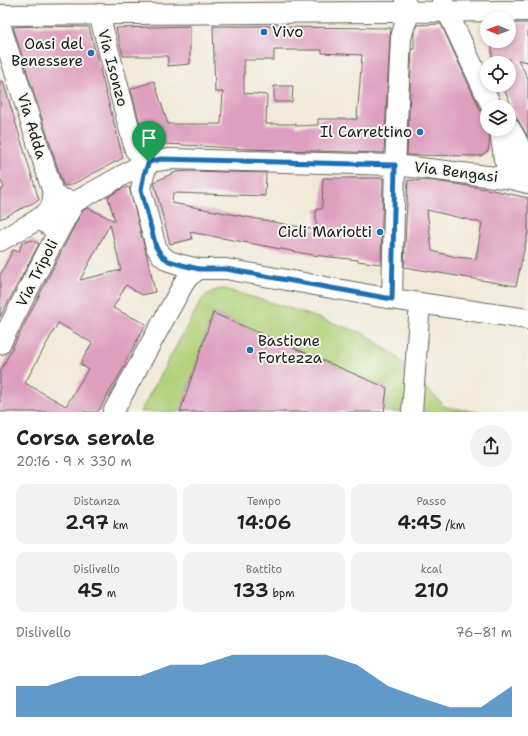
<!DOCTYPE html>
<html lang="it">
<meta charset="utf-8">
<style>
:root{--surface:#fff;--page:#f2f2f2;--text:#222;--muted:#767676;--accent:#1f6fb2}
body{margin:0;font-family:"Shantell Sans",sans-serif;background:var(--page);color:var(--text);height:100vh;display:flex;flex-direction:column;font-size:15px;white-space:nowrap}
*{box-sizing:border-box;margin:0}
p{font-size:13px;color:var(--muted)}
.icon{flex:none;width:22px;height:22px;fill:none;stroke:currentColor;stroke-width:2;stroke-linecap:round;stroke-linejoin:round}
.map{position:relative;height:412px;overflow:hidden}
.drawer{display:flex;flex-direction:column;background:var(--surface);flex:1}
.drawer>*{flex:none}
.needle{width:26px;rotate:271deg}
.tools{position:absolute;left:480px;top:12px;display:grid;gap:8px}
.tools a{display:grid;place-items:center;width:36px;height:36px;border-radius:50%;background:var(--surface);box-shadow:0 2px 6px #0003;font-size:20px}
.pin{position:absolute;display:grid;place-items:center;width:34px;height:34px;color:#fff;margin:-41px -17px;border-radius:50% 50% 50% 0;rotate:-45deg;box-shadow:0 0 4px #0007}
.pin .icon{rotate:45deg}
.round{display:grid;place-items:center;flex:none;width:42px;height:42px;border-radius:21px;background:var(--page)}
.summary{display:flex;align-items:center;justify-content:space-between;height:68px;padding:0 16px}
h1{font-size:22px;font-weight:600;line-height:30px}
.metrics{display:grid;grid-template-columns:repeat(3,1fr);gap:6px;height:68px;padding:4px 16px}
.metrics div{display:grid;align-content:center;border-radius:10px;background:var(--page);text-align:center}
.metrics b{font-size:20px;font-weight:600}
.metrics small{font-size:11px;font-weight:400}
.metrics p{font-size:11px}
.chart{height:112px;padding:8px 16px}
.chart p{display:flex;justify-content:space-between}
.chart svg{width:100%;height:72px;margin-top:4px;fill:var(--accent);opacity:.7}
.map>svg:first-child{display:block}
.green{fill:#b0d17a;stroke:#66764b}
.building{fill:#de9fbf;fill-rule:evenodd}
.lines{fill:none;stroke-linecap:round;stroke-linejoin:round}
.minor-casing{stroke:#67645e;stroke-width:22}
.minor{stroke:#fff;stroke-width:20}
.route-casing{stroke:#fff;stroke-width:8}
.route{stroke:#1f6fb2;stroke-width:5}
.poi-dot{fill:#1f6fb2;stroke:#f6f6f2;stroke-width:1.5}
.labels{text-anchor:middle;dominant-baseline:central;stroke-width:4;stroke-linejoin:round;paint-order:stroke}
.poi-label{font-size:15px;fill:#1c1c1c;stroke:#f6f6f2;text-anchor:end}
.street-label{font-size:15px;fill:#1c1c1c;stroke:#f6f6f2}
</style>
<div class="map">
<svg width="528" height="412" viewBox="0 0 528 412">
<rect width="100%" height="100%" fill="#f6f6f2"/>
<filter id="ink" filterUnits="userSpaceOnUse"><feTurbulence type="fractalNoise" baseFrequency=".025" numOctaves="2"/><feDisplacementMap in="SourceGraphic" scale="8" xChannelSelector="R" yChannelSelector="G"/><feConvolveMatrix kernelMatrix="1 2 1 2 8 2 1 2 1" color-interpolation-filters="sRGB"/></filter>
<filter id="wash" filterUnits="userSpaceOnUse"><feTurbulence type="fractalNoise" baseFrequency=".012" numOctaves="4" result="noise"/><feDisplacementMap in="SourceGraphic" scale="16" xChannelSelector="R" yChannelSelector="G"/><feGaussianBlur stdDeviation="0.9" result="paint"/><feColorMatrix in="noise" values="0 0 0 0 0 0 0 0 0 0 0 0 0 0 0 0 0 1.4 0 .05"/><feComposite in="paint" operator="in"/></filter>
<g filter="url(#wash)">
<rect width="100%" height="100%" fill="#f2ead9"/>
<!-- green -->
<path class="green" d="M224,289l62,18 79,27 33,24 47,49 32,5h-93l3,-24 -174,-75 -33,99h-40l61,-111c7,-9 13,-11 23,-12z"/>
<g id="blocks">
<!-- building -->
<path class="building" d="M509,23h19v39l-10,-2 10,18v59l-10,-17 -16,-35h7v-26l-17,-1v-17h17z
M441,24l46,101v4h2l1,10 -2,12 -7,5 -74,-1 5,-106h2v-14l3,-10z
M41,26l48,1 34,131 -54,28 -6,-1 -50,-158z
M190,26v38l-22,2v-10h-45l-7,-28z
M213,26h62v1l116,1 -1,9 -6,116 -137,-4 -62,-4 -40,-2 -14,-54 23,-8 14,43h53l2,-32h-8zM274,50h48v3l40,2 -5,64h-39v6l-22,1v-2h-30l1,-29 -23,-2v-33h30z
M0,81h3l36,119 -39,19v-29l4,-2 -4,-10z
M274,86h19l-1,16h-18z
M189,171l77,2 -1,23 -92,-3 -1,10 144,27v-21h6l1,-31h60l-2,86 -24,-3 1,-1 -45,-5 -123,-23 2,7 -22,5 -16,-62 22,-10z
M408,180l26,1 28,4 35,6 31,7v34l-12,54 -112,-19zM427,210l55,13 -6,36 -20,-2 -24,-6z
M129,187l20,77 6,28 -13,3 -16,-10 -13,23 33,16 -21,39h1l-28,49h-98v-40l75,-147 8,-15 5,-2 27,13 -7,-24 13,-8zM110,224l11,46 -41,10zM58,323l34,20 -12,21 8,5 -22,37 -41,-23z
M32,240l7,4 -39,73v-42l13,-25 6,2 3,-9z
M213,313l174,75 -3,24h-204z"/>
</g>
</g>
<g filter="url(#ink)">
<use href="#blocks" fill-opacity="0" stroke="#67645e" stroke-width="1"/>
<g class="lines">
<!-- minor casing -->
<g class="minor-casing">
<path id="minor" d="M442,0l50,107
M99,14l36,136 4,4 10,8
M0,15l528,-4
M0,24l53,169c1,16 -6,20 -18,28
M509,127c12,19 18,32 17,55
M500,129l4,30 8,20
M149,162l-5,12 -3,16 15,57 6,9 7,5 13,4 17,4h27l166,30 136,20
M53,193l10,6 12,3 64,-36 10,-4 21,-3 225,6 117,14 16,4
M0,241l35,-20h8l5,4
M392,299l3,-134 6,-127 3,-11 6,-15 -5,-10
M0,344c25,-47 48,-96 75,-142
M113,412l71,-129 5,-7 10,-7
M412,412l8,-109"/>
</g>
<!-- minor -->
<use href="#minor" class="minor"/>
</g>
</g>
<g class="lines" filter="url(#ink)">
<!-- route casing -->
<g class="route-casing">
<path id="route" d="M161,159l234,6 -3,134 -166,-30h-27l-17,-4 -13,-4 -7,-5 -6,-9 -15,-57 3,-16 5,-12z"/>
</g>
<!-- route -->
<use href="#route" class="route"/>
</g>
<!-- markers -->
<g class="poi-dot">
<circle cx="264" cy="32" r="4"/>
<circle cx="91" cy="53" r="4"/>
<circle cx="420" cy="132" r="4"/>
<circle cx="380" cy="232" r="4"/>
<circle cx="250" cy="350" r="4"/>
</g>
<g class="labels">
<!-- poi labels -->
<g class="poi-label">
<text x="272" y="32" text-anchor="start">Vivo</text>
<text x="83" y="44">Oasi del<tspan x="83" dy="17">Benessere</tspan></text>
<text x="412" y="132">Il Carrettino</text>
<text x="372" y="232">Cicli Mariotti</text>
<text x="258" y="341" text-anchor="start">Bastione<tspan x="258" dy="17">Fortezza</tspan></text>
</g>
<!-- street labels -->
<g class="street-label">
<text transform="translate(113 68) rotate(75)">Via Isonzo</text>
<text transform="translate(32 126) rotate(73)">Via Adda</text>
<text transform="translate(456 172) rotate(7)">Via Bengasi</text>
<text transform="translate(37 273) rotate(-63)">Via Tripoli</text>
</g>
</g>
</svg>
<div class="tools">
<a><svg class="needle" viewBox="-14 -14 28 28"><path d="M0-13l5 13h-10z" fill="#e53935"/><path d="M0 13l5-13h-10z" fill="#767676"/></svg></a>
<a><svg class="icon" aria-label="locate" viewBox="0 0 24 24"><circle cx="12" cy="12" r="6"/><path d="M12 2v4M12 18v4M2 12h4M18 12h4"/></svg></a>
<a><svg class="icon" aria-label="layers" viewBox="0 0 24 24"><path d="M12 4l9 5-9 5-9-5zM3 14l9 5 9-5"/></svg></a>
</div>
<div class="pin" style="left:149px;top:162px;background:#1e9e55"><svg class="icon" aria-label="arrive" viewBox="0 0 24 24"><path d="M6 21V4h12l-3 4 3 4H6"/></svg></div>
</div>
<section class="drawer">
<div class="summary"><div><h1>Corsa serale</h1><p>20:16 · 9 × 330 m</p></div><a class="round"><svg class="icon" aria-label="share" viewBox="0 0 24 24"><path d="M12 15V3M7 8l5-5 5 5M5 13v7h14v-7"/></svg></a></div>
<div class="metrics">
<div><p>Distanza</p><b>2.97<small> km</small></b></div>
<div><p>Tempo</p><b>14:06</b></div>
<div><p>Passo</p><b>4:45<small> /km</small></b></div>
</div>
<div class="metrics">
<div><p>Dislivello</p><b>45<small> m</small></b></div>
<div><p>Battito</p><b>133<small> bpm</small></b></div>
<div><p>kcal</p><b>210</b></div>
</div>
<div class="chart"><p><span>Dislivello</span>76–81 m</p>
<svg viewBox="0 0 160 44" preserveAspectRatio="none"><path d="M0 44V25L10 25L20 19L30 19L40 19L50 12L60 12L70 6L80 6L90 6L100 6L110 12L120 25L130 32L140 38L150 38L160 25V44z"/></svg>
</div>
</section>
